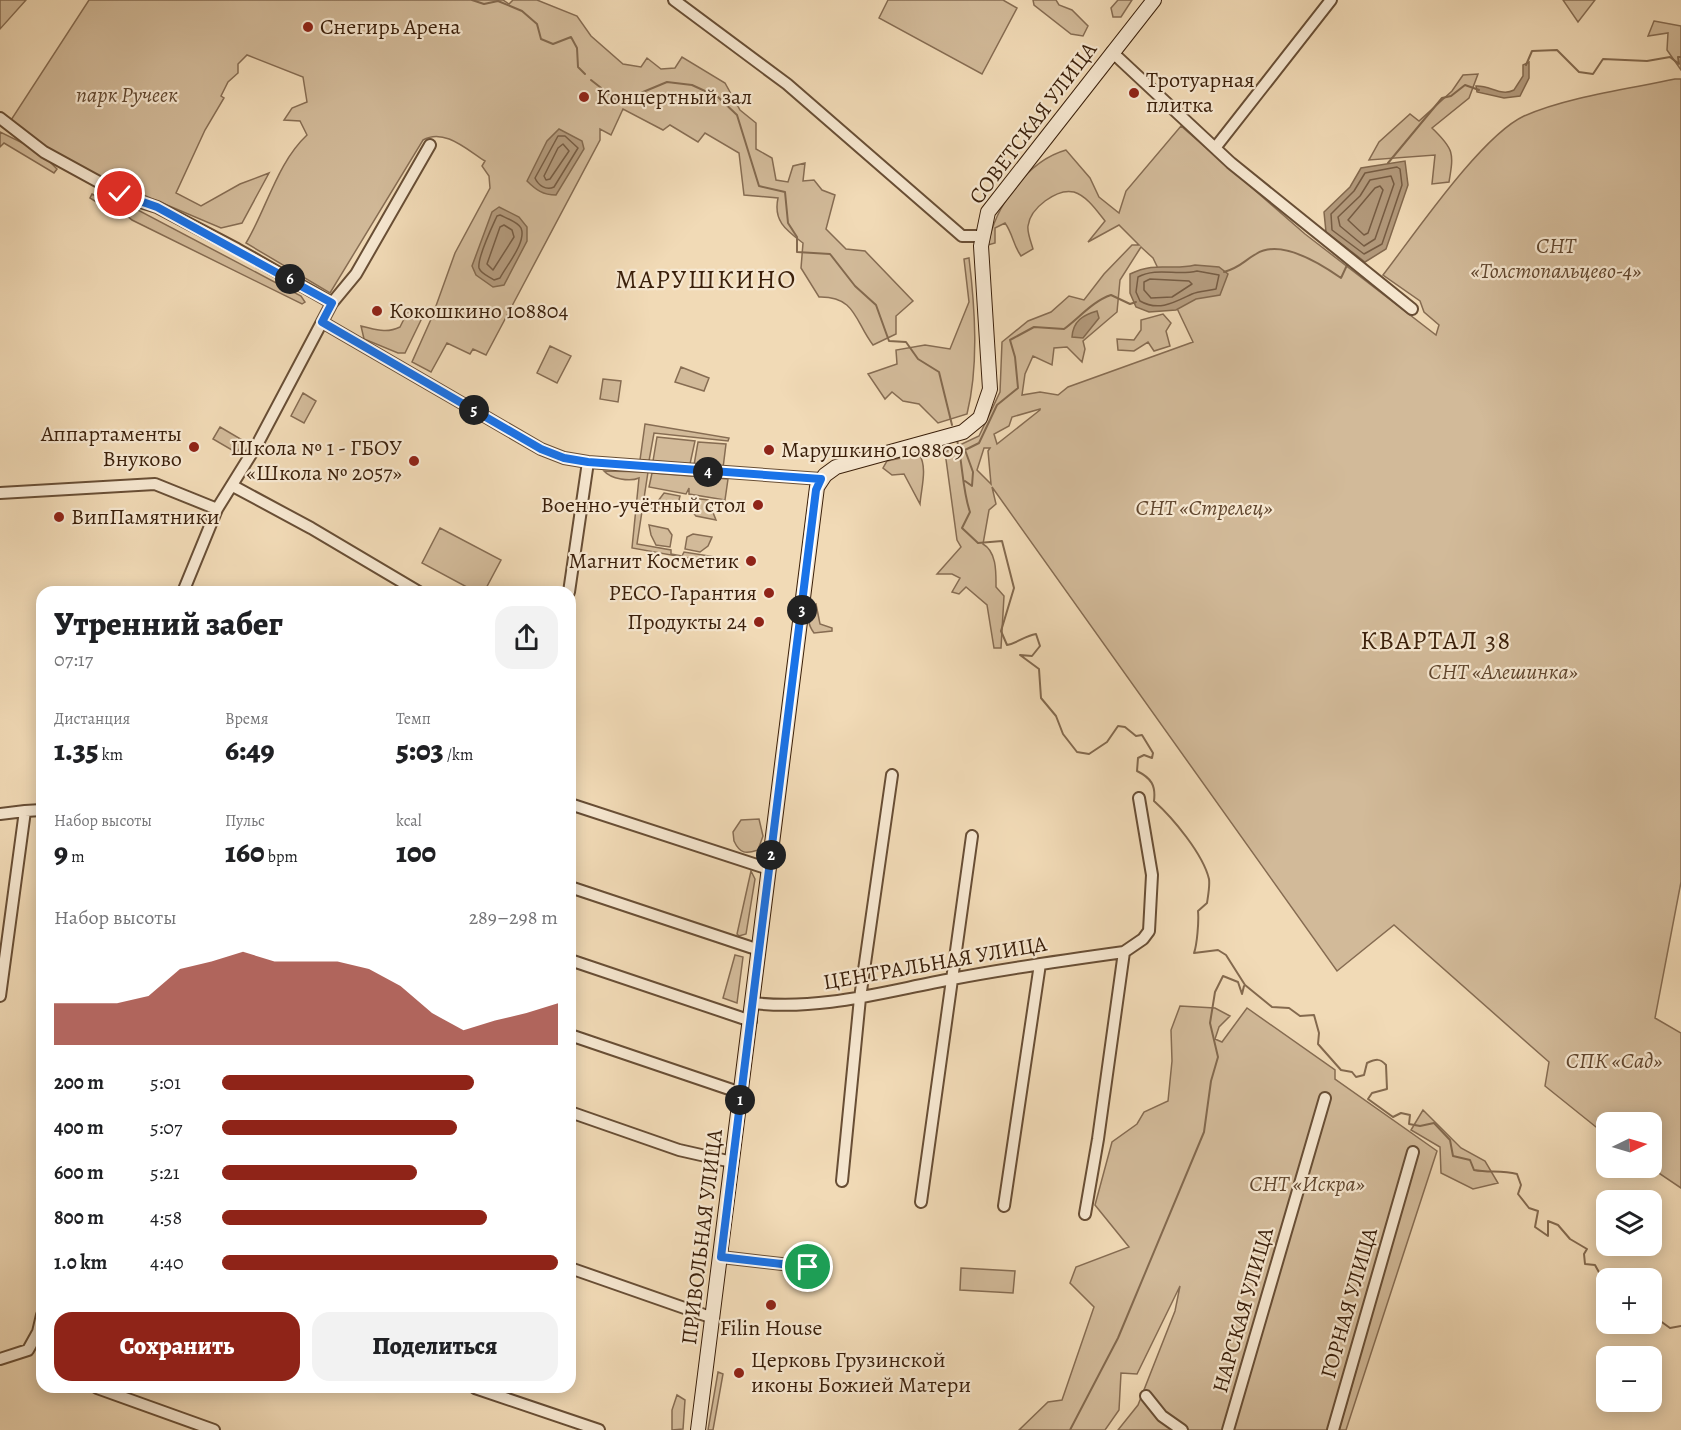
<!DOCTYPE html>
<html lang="ru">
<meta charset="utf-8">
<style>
:root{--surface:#fff;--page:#f2f2f2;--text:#202124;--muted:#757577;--accent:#8f2418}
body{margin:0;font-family:Alegreya,serif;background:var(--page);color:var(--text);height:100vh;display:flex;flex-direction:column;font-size:22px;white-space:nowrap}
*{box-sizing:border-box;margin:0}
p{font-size:20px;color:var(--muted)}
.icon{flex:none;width:33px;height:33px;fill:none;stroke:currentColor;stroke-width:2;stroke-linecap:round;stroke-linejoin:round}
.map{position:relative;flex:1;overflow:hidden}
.side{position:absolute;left:36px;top:586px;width:540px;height:807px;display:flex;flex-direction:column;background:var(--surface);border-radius:18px;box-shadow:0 3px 15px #0003}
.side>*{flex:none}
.needle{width:39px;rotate:85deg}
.tools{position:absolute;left:1596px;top:1112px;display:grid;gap:12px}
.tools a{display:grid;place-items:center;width:66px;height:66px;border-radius:12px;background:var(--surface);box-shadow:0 3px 15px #0003;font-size:30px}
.pin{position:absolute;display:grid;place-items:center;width:51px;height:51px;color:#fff;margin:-26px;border:3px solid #fff;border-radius:50%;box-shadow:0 2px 6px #0007}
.km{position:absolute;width:30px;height:30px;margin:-15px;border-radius:50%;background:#222;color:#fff;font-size:16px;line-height:30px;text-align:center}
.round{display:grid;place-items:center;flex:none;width:63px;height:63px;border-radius:18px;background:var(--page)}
.summary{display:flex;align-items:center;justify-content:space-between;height:102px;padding:0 18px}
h1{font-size:33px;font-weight:800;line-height:45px}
.figures{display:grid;grid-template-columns:repeat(3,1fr);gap:9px;height:102px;padding:6px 18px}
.figures div{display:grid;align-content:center}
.figures b{font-size:30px;font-weight:800}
.figures small{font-size:16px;font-weight:400}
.figures p{font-size:16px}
.chart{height:168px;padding:12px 18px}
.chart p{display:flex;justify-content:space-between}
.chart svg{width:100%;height:108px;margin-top:6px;fill:var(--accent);opacity:.7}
.action{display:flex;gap:12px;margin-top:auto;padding:12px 18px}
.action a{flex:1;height:69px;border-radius:18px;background:var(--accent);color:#fff;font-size:24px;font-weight:800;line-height:69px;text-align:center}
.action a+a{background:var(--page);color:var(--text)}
ul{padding:0 18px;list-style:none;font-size:20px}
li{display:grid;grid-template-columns:96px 72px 1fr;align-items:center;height:45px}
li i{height:15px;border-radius:8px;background:var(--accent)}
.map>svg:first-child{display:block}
.green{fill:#d2ba99;stroke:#866c52;stroke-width:1.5;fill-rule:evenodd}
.water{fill:#b39a7c;stroke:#83694e;stroke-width:1.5}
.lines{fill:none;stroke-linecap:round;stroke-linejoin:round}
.shore{stroke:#765c43;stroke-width:1.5}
.stream{stroke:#83694e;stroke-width:2}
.street-casing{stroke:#684e35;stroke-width:14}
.secondary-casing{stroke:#3a1f0a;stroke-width:16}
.street{stroke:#f6e7d0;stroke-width:10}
.secondary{stroke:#f6e7d0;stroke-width:14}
.route-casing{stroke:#fff;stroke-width:12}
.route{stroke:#1a73e8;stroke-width:8}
.poi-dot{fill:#8f2418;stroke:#f6e7d0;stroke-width:2}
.labels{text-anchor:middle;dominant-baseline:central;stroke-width:4.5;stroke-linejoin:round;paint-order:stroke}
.poi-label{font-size:22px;fill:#3a1f0a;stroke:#f6e7d0;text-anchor:start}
.park-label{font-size:22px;font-style:italic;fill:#60462e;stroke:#f6e7d0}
.street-label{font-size:22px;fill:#3a1f0a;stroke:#f6e7d0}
.quarter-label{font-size:26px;letter-spacing:1.5px;fill:#3a1f0a;stroke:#f6e7d0}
</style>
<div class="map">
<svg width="1681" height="1430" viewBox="0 0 1681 1430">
<rect width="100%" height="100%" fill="#f1dab6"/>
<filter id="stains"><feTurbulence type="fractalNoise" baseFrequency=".00333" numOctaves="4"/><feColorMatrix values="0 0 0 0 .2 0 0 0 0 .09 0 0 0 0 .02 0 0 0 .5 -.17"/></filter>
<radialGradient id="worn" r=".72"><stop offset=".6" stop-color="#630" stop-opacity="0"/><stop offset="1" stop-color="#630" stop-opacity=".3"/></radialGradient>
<!-- green -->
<path class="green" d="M0,0h26l-26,29z
M89,0h414l6,4 4,-4h24l40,16 14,20 32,28 18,3 6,-9 14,11 14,-1 7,-11 43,26 15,27 16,13v26l16,9 4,22 12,2 5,-16 12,-3 -2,18 11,-1 8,10 13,5 -9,34 20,20 19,2 48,50 -17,15v18l-23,11c-18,-23 -17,-49 -54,-48l-18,-29 2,-25c-17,-13 -30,-22 -25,-45l-34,-3 -5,-42 -34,-20 -7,9 -28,-17 -7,5 -40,-21 -12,26 -11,-6v11l-114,215 -13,-6 -3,5 -23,-11 -16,29 -19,-10 20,-45 23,-64 35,-65 -1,-12 -7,-10 3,-5c-19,-12 -41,-33 -62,-21l-93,153 -84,-50c21,-35 31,-80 61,-108l-7,-14 -16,-1 8,-12 15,-6 -4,-25 -56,-22 -9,9v9l-10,9 -7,14 3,2 -19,32 -29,63 25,13 39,-22 29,-11 -27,50 -21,5 -87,-37 -10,-1 -80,-44 -33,-26z
M888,0h115l14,8 -35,66 -103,-56z
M1033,0h23l3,5 13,5 16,16 -5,10 -12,-2 -37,-29z
M1118,0h14l-11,17h-8l-2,-9z
M1563,0h32l-17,22z
M1654,21l27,5v44l-14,-20 1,-17 -20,3z
M1478,74l-9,24 -37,30c22,21 22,25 17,54l-17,2 3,-29 -66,5 10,-18 31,-28 9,7 33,-30 11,-16z
M1675,79h6v803l-26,136 26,15v155l-31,-21 2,-45h-46v13l-61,-49 4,-24 -155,-137 -57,46 -345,-484 4,17 -7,6 -6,34c14,8 13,29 13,43l8,9 -3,52h-7l-7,-43 -21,-18 -7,7 -7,-2 8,-14 -8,-4h-15l24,-27 -4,-7 -12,-88 34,-16 21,-44 2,-50 26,-21 23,-9 18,-16 15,4 20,-26 28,-29h7l-20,-20 -31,17 17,-21c-8,-10 -18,-25 -31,-29 -17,-4 -44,16 -46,34 -1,6 3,16 5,23l-12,7c-8,-11 -8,-22 -16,-33l-10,5v15l-7,2c7,-38 39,-84 78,-95l24,28 9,19 20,16 7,-22 55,-65 124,108 131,101 3,-10 -15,-13 -4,-11 -37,-26c31,-40 98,-139 141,-159 43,-19 104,-27 151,-37zM1141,247l12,11 40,84 -125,45 -10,8 -18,-3 -18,3 3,-21 8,-18 19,9 2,-17 13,-1 15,15 3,-13 -2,-8 34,-29 3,-32zM1040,409v1l-43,34 -3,-10 15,-8 3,-9zM984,448h6l-2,3 3,33 -14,-14z
M0,132l39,19 18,18 -3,4 -50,-30 -4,4z
M92,194l37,20 9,-4 163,86 4,6 -3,2 -170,-84 -7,-6 -16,-4 -19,-12z
M969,258c6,50 10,107 -2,156l-29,9 -19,-19 -16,-3 -11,-9 -7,7 -17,-25 29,-10 -1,-14 29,-5 25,4 19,-47 -5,-43z
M413,309l9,9 -17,35h-7l-34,-14 -3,-13c14,3 25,8 39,1l7,-14z
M1163,314l8,9 -5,8 4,15 -16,5 -6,-9 -14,9 -16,-1 -1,-11 17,1 7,-10v-10z
M550,346l21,10 -14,27 -20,-10z
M681,367l28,11 -5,13 -29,-9z
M603,379l18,2 -3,21 -18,-3z
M303,393l13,8 -12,22 -13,-7z
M645,424l84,14 -1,3 -74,-8 -5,28 -9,-1z
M220,427l24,14 -7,12 -24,-14z
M657,437l38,4 -5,23 -37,-3z
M698,442l28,2 -3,24 -29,-3z
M919,454c9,13 2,35 1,50l-16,-30 -12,1 -9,-7 4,-7z
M604,471l44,1 -11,72 34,6v4l11,2 2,-4 32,5 -1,6 -83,-15 7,-70c-9,4 -28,1 -35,-7z
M652,473l76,6 -3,21 -36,-6v-6l-3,6 -37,-7z
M664,493l16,3 -3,12 -6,4 -19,-3z
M693,498l15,2 8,20 -20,-4 -5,-6z
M649,525l19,4 4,6 -2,12 -14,-2 -5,-10z
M440,528l61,32 -17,32h-8l-54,-29z
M693,534l19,3 -4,9 -8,6 -15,-3 2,-12z
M816,604l4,20 12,4v3l-18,2c-7,-9 -6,-17 -4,-27z
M759,819l4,17 -5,14c-12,4 -18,4 -24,-9l-1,-9 8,-12z
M751,871l4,8 -9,55 -7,2 -2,-2z
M735,955l8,2 -6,46 -14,-5z
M1180,1006l35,2 15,8 -11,11 -4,12 7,3 25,-34 88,62v9l102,72 -91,279h-7l19,-66 -21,66h-219l20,-25 37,-94 5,-25 -43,88 -16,-1 -2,37 -14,20h-86l29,-28 14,-2 32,-93 -24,-24 6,-16 53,-20 -34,-42 17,-63 25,-18 7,-12 24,-11 4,-40 -1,-31z
M1423,1110l38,38 24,13 13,22 -25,6 -32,-16 -1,-26 -29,-17z
M961,1268l54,3 -2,22 -53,-3z
M718,1372l5,2 -10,56h-5z
M677,1395l8,5 -2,29 -11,1v-20z"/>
<!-- water -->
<path class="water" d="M1529,62v16l-9,18 -16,2 -27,-6 -1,-6c14,-1 25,11 38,4l9,-14v-11z
M559,129l23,12 2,8 -28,46c-13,0 -20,-5 -29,-14l20,-40z
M1405,161l3,24 -22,64 -21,13 -39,-30 -2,-20 26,-25 11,-19z
M499,207l20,10 8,10v14l-23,44 -11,2 -17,-12 -4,-9 20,-54z
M1195,265l24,2 9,7 -8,21 -24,4 -20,11 -27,2 -13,-5 -6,-14v-19c27,-13 40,-3 65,-9z
M1097,311l2,7 -16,20 -11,-1c1,-16 11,-22 25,-26z"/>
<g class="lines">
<!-- shore -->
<path class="shore" d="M558,136h7l13,12 -24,39c-8,4 -16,-2 -19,-9z
M563,144l6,7 -19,28 -4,1 -2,-4 14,-28z
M1397,167l3,2 2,16 -20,59 -18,10 -32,-24 -1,-16 23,-23 11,-18z
M1391,176l3,8 -19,55 -11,7 -24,-20 -2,-9 22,-21 10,-16z
M1380,186l3,4 -15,43 -4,2 -16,-15 27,-32z
M500,215c6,3 18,7 21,13 6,14 -15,38 -21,50l-6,2c-4,-3 -13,-6 -15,-12 -2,-10 13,-41 18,-52z
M504,225l8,5 2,7 -21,33 -6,-6 13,-37z
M1197,271l22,4 -3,14c-8,2 -17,2 -24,5 -17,8 -33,18 -52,7l-4,-9 2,-15c19,-10 39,-1 59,-6z
M1150,279l39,2 3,3 -20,13 -21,1 -7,-8v-8z"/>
<!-- stream -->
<path class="stream" d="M472,0l12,4 14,-3 24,10 15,13 4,15 12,5 18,-7 6,11 1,19 7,7
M1526,65l6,-14 25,-1 22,22 14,2 10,-15 44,2 23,-4 9,7 -1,-7h3
M591,80l28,22 48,-20 25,3 26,12 19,18 22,71 26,6 3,31 9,14v15l33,2 25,32 21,19 13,36 17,1 12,17 21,13 13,53
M1388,163l54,-65 9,-2 14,-11 14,5
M1224,272c17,-5 18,-10 32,-18 25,-16 65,10 85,24l7,-15
M957,440c6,24 5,49 13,72l-8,16 16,15 24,-2 12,47 -13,43 6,14c11,-2 17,-9 29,-11l4,12 -8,10 -12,-1 19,14 2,29 15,18 7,18 14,18 12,2 18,-12 11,-16 7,1 11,9 6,-1 11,18 -1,5 -8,-3 -6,3 -1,13c14,7 19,14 17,30 19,17 49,53 55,78 1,7 -1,17 -2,24l-9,8c1,10 -1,34 -4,42l24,-3 8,5 19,30 27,22 17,1 11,8 14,-1 5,18 -1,11 23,26 11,2 4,5 8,-2 3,-12c9,-4 13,-5 19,2l1,24 -15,4 -4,6 25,18 8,-4 9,2 -1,9 11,2 14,-3 16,17 3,16 17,4 4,10c15,3 27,0 43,4l4,11 -3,9 11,14 9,3 -3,16 13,9v-15l10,4 12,14 17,10 -3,5 1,10 10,1 11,20
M965,481l7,5 1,-14 -8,-22 14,-7 18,-38 21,-17 -3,-31 -5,-17 24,-13 30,2c16,-12 29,-28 47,-34l19,9 6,-2
M1652,1315l18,13 11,-2
M1070,1430l48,-92 86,-206 7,-51 7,-24 -8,-34 5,-31 8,-16 15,6 4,12 2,-8"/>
<!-- street casing -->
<g class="street-casing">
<path id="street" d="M674,0l113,84 175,152h20
M1112,52l119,111 181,146
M0,118l44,34 84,46 29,9 80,42 95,54
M1215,148l116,-148
M322,322l219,127 23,9 24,4 233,17
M233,486l78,42 108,64
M0,493l155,-9 62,25
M183,592l34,-83 41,-66 74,-140 24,-29 74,-129
M569,592l19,-130
M570,804l199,65
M0,814l25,-3
M570,887l189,63
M570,960l181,61
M0,996l25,-185 17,-1
M753,1003c68,8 133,-12 199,-24 57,-11 114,-19 172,-27l19,-13 6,-8 3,-56 -13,-77
M570,1035l171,58
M570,1112l109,38 53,12
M842,1181l18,-183 32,-223
M921,1202l51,-366
M1004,1206l36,-242
M1085,1214l13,-75 26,-187
M721,1257l87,10
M570,1268l143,50
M0,1359l28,-9 10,-18 4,-17
M97,1388l117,42
M475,1388l124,42
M1146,1396l16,20 20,14
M1228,1430l97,-332
M1333,1430l80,-278"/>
</g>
<!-- secondary casing -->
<g class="secondary-casing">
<path id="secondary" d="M698,1430l119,-943 8,-12 11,-8 127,-35 17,-14 10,-29 -9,-143 7,-34 166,-212"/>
</g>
<!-- street -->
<use href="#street" class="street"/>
<!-- secondary -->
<use href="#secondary" class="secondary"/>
</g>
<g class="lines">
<!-- route casing -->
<g class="route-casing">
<path id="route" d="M120,194l37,13 175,96 -10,19 219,127 23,9 24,4 233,17 -5,11 -95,767 87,10"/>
</g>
<!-- route -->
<use href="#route" class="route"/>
</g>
<!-- markers -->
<g class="poi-dot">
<circle cx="308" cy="27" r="6"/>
<circle cx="1134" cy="93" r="6"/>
<circle cx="584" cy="97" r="6"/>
<circle cx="377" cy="311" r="6"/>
<circle cx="194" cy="447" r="6"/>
<circle cx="769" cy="450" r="6"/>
<circle cx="414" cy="461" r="6"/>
<circle cx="758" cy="505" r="6"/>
<circle cx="59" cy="517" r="6"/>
<circle cx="751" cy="561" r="6"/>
<circle cx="769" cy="593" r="6"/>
<circle cx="759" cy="622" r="6"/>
<circle cx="771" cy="1305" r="6"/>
<circle cx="739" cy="1373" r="6"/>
</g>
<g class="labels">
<!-- poi labels -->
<g class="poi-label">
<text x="320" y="27">Снегирь Арена</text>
<text x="1146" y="80">Тротуарная<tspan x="1146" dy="25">плитка</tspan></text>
<text x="596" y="97">Концертный зал</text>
<text x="389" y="311">Кокошкино 108804</text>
<text x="182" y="434" text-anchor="end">Аппартаменты<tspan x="182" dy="25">Внуково</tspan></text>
<text x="402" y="448" text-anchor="end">Школа № 1 - ГБОУ<tspan x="402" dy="25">«Школа № 2057»</tspan></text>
<text x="781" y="450">Марушкино 108809</text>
<text x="746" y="505" text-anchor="end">Военно-учётный стол</text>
<text x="71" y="517">ВипПамятники</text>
<text x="739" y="561" text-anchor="end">Магнит Косметик</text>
<text x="757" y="593" text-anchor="end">РЕСО-Гарантия</text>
<text x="747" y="622" text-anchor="end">Продукты 24</text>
<text x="771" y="1328" text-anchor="middle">Filin House</text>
<text x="751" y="1360">Церковь Грузинской<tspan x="751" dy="25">иконы Божией Матери</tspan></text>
</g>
<!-- park labels -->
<g class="park-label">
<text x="127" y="95">парк Ручеек</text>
<text x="1556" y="246">СНТ<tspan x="1556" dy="25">«Толстопальцево-4»</tspan></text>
<text x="1204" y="508">СНТ «Стрелец»</text>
<text x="1503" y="672">СНТ «Алешинка»</text>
<text x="1614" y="1061">СПК «Сад»</text>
<text x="1307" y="1184">СНТ «Искра»</text>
</g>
<!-- street labels -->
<g class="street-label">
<text transform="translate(1033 123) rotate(-53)">СОВЕТСКАЯ УЛИЦА</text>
<text transform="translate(935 963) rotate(-10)">ЦЕНТРАЛЬНАЯ УЛИЦА</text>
<text transform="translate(702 1237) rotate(-83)">ПРИВОЛЬНАЯ УЛИЦА</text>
<text transform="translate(1349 1303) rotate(-74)">ГОРНАЯ УЛИЦА</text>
<text transform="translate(1243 1310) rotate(-74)">НАРСКАЯ УЛИЦА</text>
</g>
<!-- quarter labels -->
<g class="quarter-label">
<text x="706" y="279">МАРУШКИНО</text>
<text x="1436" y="640">КВАРТАЛ 38</text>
</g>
</g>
<rect width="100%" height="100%" filter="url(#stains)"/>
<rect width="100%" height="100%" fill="url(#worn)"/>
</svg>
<div class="tools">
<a><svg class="needle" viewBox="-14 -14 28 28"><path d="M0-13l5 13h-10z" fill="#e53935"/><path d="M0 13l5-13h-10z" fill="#757577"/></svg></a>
<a><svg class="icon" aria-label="layers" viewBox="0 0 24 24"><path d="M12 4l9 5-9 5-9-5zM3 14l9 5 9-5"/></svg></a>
<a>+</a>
<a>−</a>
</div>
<div class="pin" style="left:808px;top:1267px;background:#1e9e55"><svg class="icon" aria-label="arrive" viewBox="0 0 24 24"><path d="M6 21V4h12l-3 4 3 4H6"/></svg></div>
<div class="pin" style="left:120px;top:194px;background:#d93025"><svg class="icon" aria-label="check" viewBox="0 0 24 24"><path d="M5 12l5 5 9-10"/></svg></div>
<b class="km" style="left:740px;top:1100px">1</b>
<b class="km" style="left:771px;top:855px">2</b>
<b class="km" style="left:802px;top:610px">3</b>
<b class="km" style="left:708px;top:472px">4</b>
<b class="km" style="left:474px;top:410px">5</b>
<b class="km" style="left:290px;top:279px">6</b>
<section class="side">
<div class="summary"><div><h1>Утренний забег</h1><p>07:17</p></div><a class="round"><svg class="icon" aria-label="share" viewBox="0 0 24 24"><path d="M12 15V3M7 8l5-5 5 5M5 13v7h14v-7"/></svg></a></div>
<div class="figures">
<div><p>Дистанция</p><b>1.35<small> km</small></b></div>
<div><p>Время</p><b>6:49</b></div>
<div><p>Темп</p><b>5:03<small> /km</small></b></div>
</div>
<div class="figures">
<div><p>Набор высоты</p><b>9<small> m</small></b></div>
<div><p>Пульс</p><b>160<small> bpm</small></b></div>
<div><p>kcal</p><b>100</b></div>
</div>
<div class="chart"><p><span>Набор высоты</span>289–298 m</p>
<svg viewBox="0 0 160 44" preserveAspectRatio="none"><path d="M0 44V27L10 27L20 27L30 24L40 13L50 10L60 6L70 10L80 10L90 10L100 13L110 20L120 31L130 38L140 34L150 31L160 27V44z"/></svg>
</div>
<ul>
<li><b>200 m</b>5:01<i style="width:75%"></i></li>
<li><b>400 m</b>5:07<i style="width:70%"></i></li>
<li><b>600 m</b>5:21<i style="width:58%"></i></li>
<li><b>800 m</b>4:58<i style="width:79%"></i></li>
<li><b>1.0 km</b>4:40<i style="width:100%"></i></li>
</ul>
<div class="action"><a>Сохранить</a><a>Поделиться</a></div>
</section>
</div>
